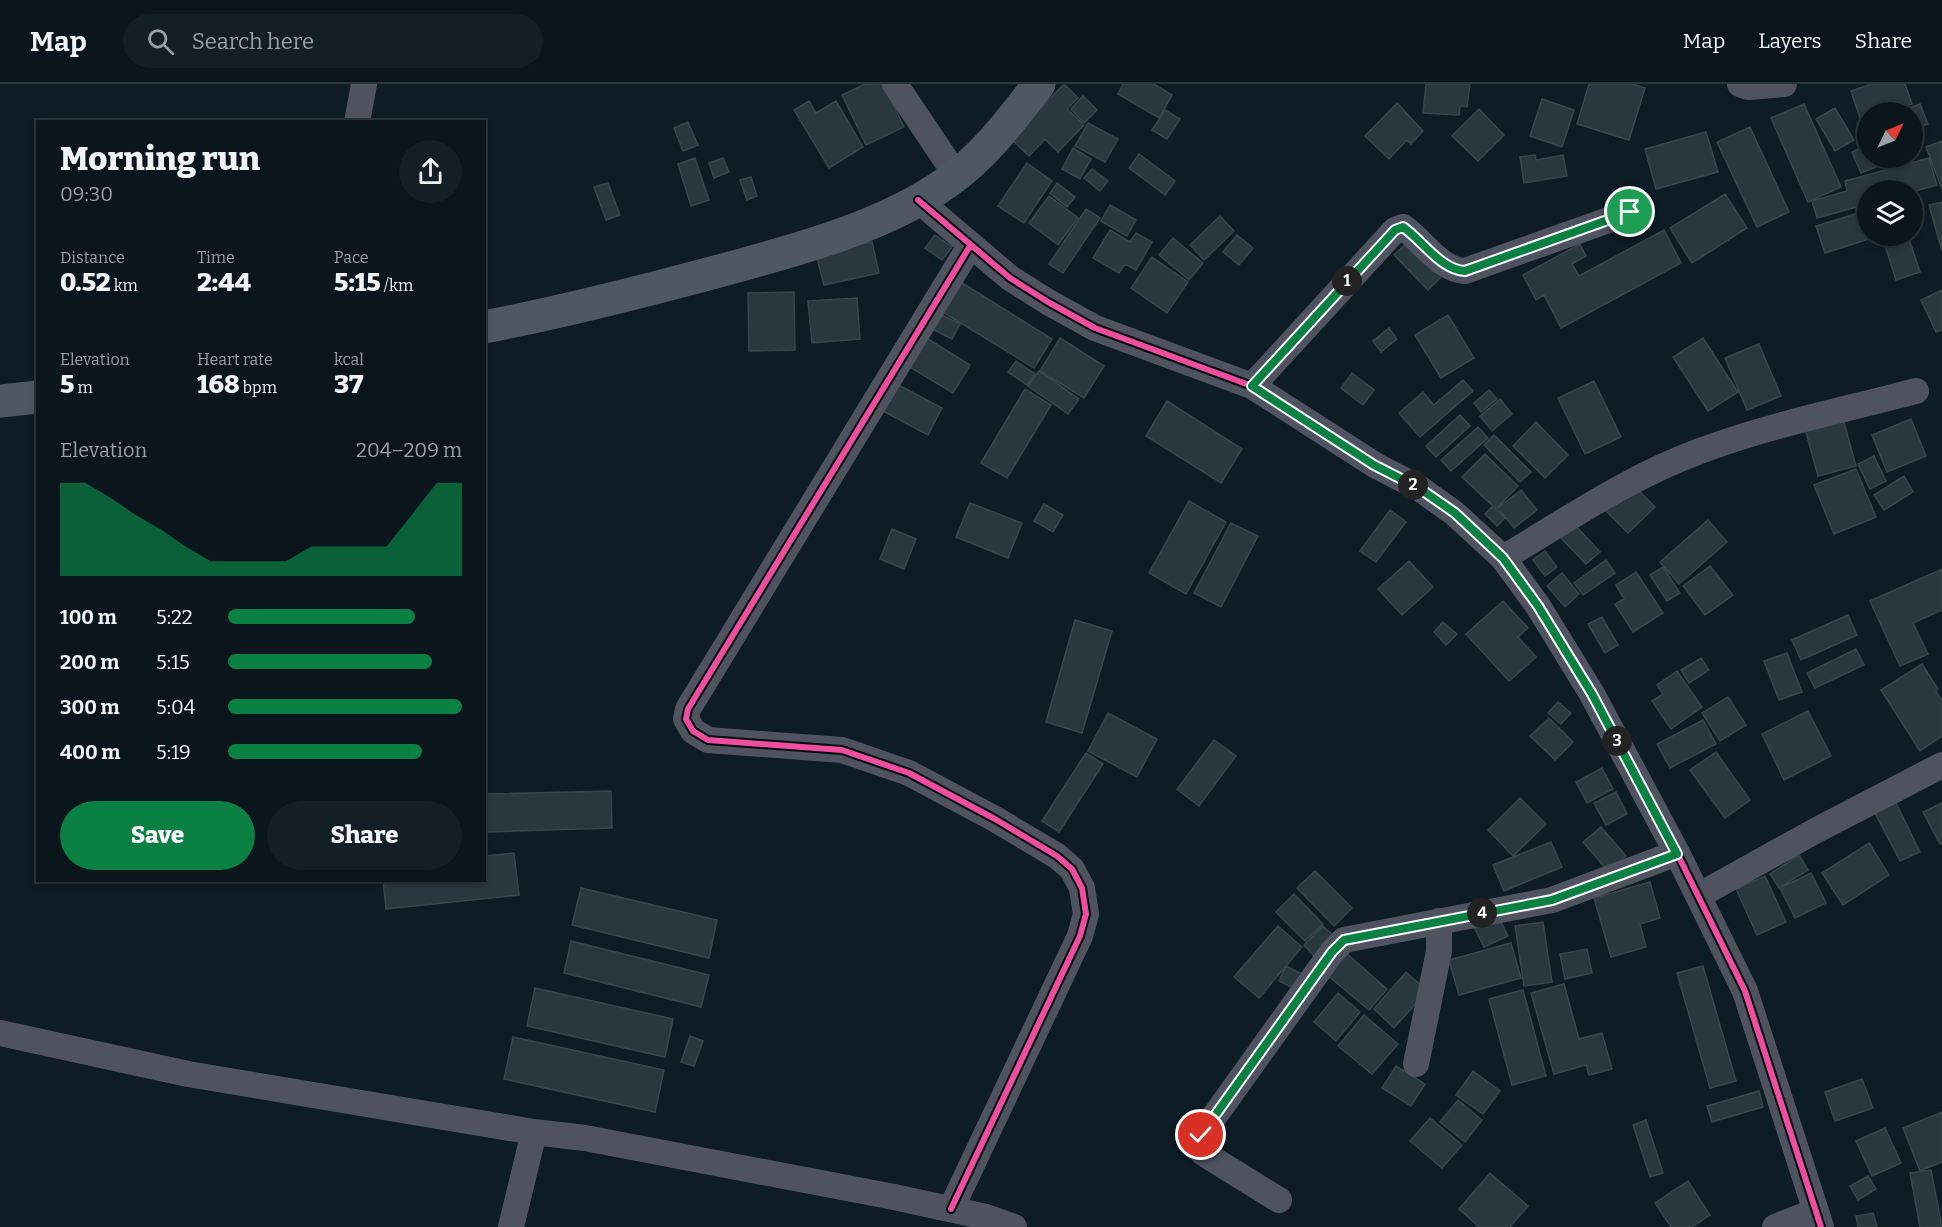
<!DOCTYPE html>
<meta charset="utf-8">
<style>
:root{--surface:#0a151c;--page:#131e25;--text:#f1f3f6;--muted:#999fa3;--line:#2a343b;--accent:#0b8043}
body{margin:0;font-family:Bitter,serif;background:var(--page);color:var(--text);height:100vh;display:flex;flex-direction:column;font-size:22px;white-space:nowrap}
*{box-sizing:border-box;margin:0}
p{font-size:20px;color:var(--muted)}
.icon{flex:none;width:33px;height:33px;fill:none;stroke:currentColor;stroke-width:2;stroke-linecap:round;stroke-linejoin:round}
.map{position:relative;flex:1;overflow:hidden}
.side{position:absolute;left:36px;top:36px;width:450px;height:762px;display:flex;flex-direction:column;background:var(--surface);border-radius:0px;box-shadow:0 3px 9px #0003,0 0 0 2px var(--line)}
.side>*{flex:none}
.needle{width:39px;rotate:47deg}
.controls{position:absolute;left:1857px;top:18px;display:grid;gap:12px}
.controls a{display:grid;place-items:center;width:66px;height:66px;border-radius:50%;background:var(--surface);box-shadow:0 3px 9px #0003,0 0 0 2px var(--line);font-size:30px}
.pin{position:absolute;display:grid;place-items:center;width:51px;height:51px;color:#fff;margin:-26px;border:3px solid #fff;border-radius:50%;box-shadow:0 2px 6px #0007}
.km{position:absolute;width:30px;height:30px;margin:-15px;border-radius:50%;background:#222;color:#fff;font-size:16px;line-height:30px;text-align:center}
.round{display:grid;place-items:center;flex:none;width:63px;height:63px;border-radius:32px;background:var(--page)}
.headline{display:flex;align-items:center;justify-content:space-between;height:102px;padding:0 24px}
h1{font-size:33px;font-weight:800;line-height:45px}
.metrics{display:grid;grid-template-columns:repeat(3,1fr);gap:9px;height:102px;padding:6px 24px}
.metrics div{display:grid;align-content:center}
.metrics b{font-size:26px;font-weight:800}
.metrics small{font-size:16px;font-weight:400}
.metrics p{font-size:16px}
.chart{height:168px;padding:12px 24px}
.chart p{display:flex;justify-content:space-between}
.chart svg{width:100%;height:108px;margin-top:6px;fill:var(--accent);opacity:.7}
.primary-button{display:flex;gap:12px;margin-top:auto;padding:12px 24px}
.primary-button a{flex:1;height:69px;border-radius:36px;background:var(--accent);color:#fff;font-size:24px;font-weight:800;line-height:69px;text-align:center}
.primary-button a+a{background:var(--page);color:var(--text)}
ul{padding:0 24px;list-style:none;font-size:20px}
li{display:grid;grid-template-columns:96px 72px 1fr;align-items:center;height:45px}
li i{height:15px;border-radius:8px;background:var(--accent)}
header{display:flex;align-items:center;gap:36px;box-sizing:border-box;height:84px;padding:0 30px;background:var(--surface);border-bottom:2px solid var(--line)}
header strong{font-size:28px}
nav{display:flex;gap:33px;margin-inline-start:auto;font-size:21px}
.search{width:420px;height:54px;background:var(--page);display:flex;align-items:center;gap:15px;box-sizing:border-box;padding:0 21px;border-radius:33px;color:var(--muted);font-size:22px}
.map>svg:first-child{display:block}
.building{fill:#29383f;stroke:#38464c;stroke-width:1.5}
.lines{fill:none;stroke-linecap:round;stroke-linejoin:round}
.street{stroke:#4f5360;stroke-width:26}
.secondary{stroke:#4f5764;stroke-width:33}
.cycleway-casing{stroke:#01070f;stroke-width:10}
.cycleway{stroke:#ef4d9e;stroke-width:6}
.route-casing{stroke:#fff;stroke-width:12}
.route{stroke:#0b8043;stroke-width:8}
</style>
<header>
<strong>Map</strong>
<div class="search"><svg class="icon" aria-label="search" viewBox="0 0 24 24"><circle cx="10" cy="10" r="6"/><path d="M15 15l6 6"/></svg>Search here</div>
<nav><a>Map</a><a>Layers</a><a>Share</a></nav>
</header>
<div class="map">
<svg width="1942" height="1143" viewBox="0 0 1942 1143">
<rect width="100%" height="100%" fill="#0e1c26"/>
<!-- building -->
<path class="building" d="M865,0h18l21,43 -38,18 -24,-50z
M1064,0l14,14 -11,11 17,16 -26,27 -13,-13 -16,17 -18,-17z
M1123,0h31l18,11 -13,23 -41,-24z
M1426,0h44l-3,23 -7,-1 -1,9 -36,-2z
M1589,0h43l13,4 -16,52 -52,-16z
M1872,0h33l7,20 -25,8h-19v7l-7,2 -10,-30z
M1083,12l14,14 -13,13 -13,-14z
M1542,15l32,11 -12,37 -32,-11z
M809,17l7,12 20,-12 27,46 -34,21 -35,-58z
M1397,19l26,28 -12,13 -4,-4 -18,19 -24,-23z
M1804,20l37,83 -33,15 -37,-84z
M1920,20l8,20 -16,6v-18h-14z
M1835,24l19,32 -19,11 -19,-32z
M1479,25l25,26 -26,26 -26,-25z
M1165,26l15,9 -13,20 -15,-9z
M688,38l10,23 -15,6 -9,-23z
M1088,39l30,16 -13,23 -30,-16z
M1750,43l39,85 -32,15 -40,-85z
M1706,48l12,40 -62,17 -11,-40z
M1942,57v48l-16,-42z
M1867,61l1,13h4l4,9 -15,6 -9,-21z
M1073,64l18,11 -11,20 -18,-10z
M1139,70l36,27 -10,14 -36,-27z
M1535,71l1,5 27,-5 4,21 -43,7 -4,-26z
M695,74l14,42 -18,6 -13,-42z
M723,74l6,14 -15,6 -5,-15z
M1929,74l8,27 -25,7 -44,-2v14l-51,14 -5,-17 35,-10 -2,-10z
M1027,79l25,18 -28,42 -26,-17z
M1092,85l16,12 -8,10 -16,-13z
M751,93l6,19 -10,4 -7,-20z
M608,99l12,32 -14,5 -12,-33z
M1057,99l18,14 -8,10 -17,-14z
M1725,110l22,34 -55,35 -22,-35z
M1049,112l29,22 -20,27 -29,-22z
M1942,118v49l-13,-46z
M1110,121l26,15 -9,16 -26,-15z
M1086,125l14,9 -37,55 -14,-9z
M1868,126v26h10l-53,17 -9,-27z
M1220,132l14,15 -30,29 -14,-15z
M1110,146l20,12 6,-9 16,9 -16,28 -11,-6 -6,9 -26,-15z
M1664,146l17,33 -120,65 -17,-33 -8,5 -13,-25 57,-31 6,12 -14,8 7,12z
M935,151l17,12 -10,13 -17,-12z
M1237,151l16,13 -14,17 -16,-13z
M1882,152h26l12,36 -24,8z
M1173,154l30,25 -14,17 -30,-25z
M872,158l7,31 -55,12 -8,-31z
M1408,158l34,34 -14,14 -34,-35z
M1152,173l36,25 -21,31 -36,-25z
M959,197l93,58 -18,29 -93,-57z
M1942,206v40l-6,2 -15,-32z
M794,208l1,58 -46,1 -1,-58z
M857,214l3,41 -48,4 -4,-42z
M940,230l20,10 -8,15 -20,-10z
M1448,231l26,43 -33,20 -26,-43z
M1389,244l8,11 -16,13 -8,-11z
M920,250l50,31 -17,28 -50,-30z
M1060,254l44,28 -20,32 -44,-27z
M1703,254l35,54 -30,19 -35,-54z
M1759,260l22,52 -34,14 -22,-52z
M1016,277l19,13 -8,11 -19,-13z
M1039,287l40,28 -11,15 -40,-28z
M1352,289l22,17 -11,15 -22,-17z
M1463,296l10,11 -53,46 -21,-24 24,-21 11,13z
M891,297l51,27 -14,27 -51,-27z
M1594,297l27,56 -36,17 -27,-56z
M1025,305l26,16 -44,73 -26,-15z
M1489,306l8,9 -16,13 -7,-9z
M1500,315l12,15 -20,17 -12,-15z
M1167,317l75,48 -21,34 -75,-47z
M1460,331l10,11 -34,31 -10,-11z
M1842,331l14,51 -38,10 -14,-51z
M1911,335l15,37 -39,16 -15,-37z
M1536,338l32,33 -23,23 -32,-32z
M1478,343l10,11 -37,33 -10,-11z
M1494,351l37,37 -11,10 -36,-37z
M1485,370l33,32 -22,23 -34,-32z
M1874,372l12,25 -16,8 -12,-25z
M1856,385l20,48 -42,17 -20,-49z
M1904,392l9,16 -29,18 -10,-15z
M1631,399l24,24 -27,26 -24,-24z
M1521,406l16,20 -23,18 -16,-20z
M1189,417l37,21 -40,72 -37,-21z
M970,419l52,20 -14,35 -52,-21z
M1044,420l19,11 -10,17 -19,-11z
M1493,422l12,12 -8,8 -12,-12z
M1390,426l16,12 -30,40 -16,-11z
M1708,436l19,22 -48,42 -19,-22z
M1231,439l27,13 -37,71 -27,-14z
M1575,441l25,27 -14,12 -25,-26z
M892,445l24,10 -12,30 -24,-10z
M1545,467l12,16 -12,9 -12,-16z
M1606,476l9,13 -32,22 -9,-12z
M1409,477l24,26 -31,28 -24,-26z
M1710,482l23,29 -28,20 -22,-29z
M1663,483l17,26 -13,8 -17,-26z
M1942,485v41l-29,13 15,31 -28,12 -30,-65z
M1636,488l27,41 -30,19 -18,-28 9,-5 -8,-14z
M1562,489l17,21 -14,13 -18,-21z
M1503,517l25,27 -10,9 18,20 -27,24 -43,-47z
M1848,531l9,20 -56,25 -9,-20z
M1602,533l16,28 -13,8 -17,-29z
M1075,536l37,11 -30,102 -36,-11z
M1443,538l14,12 -11,11 -12,-13z
M1856,565l8,16 -49,23 -8,-15z
M1787,569l15,39 -23,8 -15,-39z
M1701,574l8,12 -20,13 -8,-13z
M1922,580l16,25 -2,2 6,10v35l-22,15 -39,-61z
M1677,587l25,36 -31,22 -19,-28 11,-7 -6,-9z
M1728,613l18,28 -26,16 -18,-28z
M1558,618l13,11 -10,11 -13,-11z
M1808,627l23,45 -47,24 -22,-46z
M1108,629l49,26 -20,38 -49,-26z
M1549,634l24,24 -18,18 -25,-24z
M1703,636l13,24 -46,24 -13,-24z
M1214,656l22,16 -37,50 -22,-17z
M1716,668l34,48 -25,18 -35,-48z
M1086,669l17,11 -44,68 -17,-11z
M1602,684l11,21 -26,14 -11,-21z
M611,707l1,37 -128,4v-38z
M1616,708l11,22 -21,11 -12,-22z
M1520,714l26,26 -33,32 -25,-26z
M1895,717l25,51 -20,9 -26,-50z
M1942,719v40l-2,1 -17,-32z
M1601,743l25,29 -18,15 -25,-29z
M1551,758l11,25 -58,24 -11,-26z
M1869,759l20,32 -46,30 -21,-32z
M514,769l5,42 -133,14 -3,-29h101v-24z
M1799,771l9,15 -29,18 -9,-14z
M1315,787l37,37 -18,18 -37,-38z
M1811,789l15,30 -31,15 -15,-30z
M1765,792l21,46 -29,13 -21,-46z
M1650,798l10,36 -20,6 6,23 -35,10 -17,-59z
M581,804l136,32 -8,38 -137,-33z
M1294,810l29,30 -18,17 -29,-29z
M1498,832l10,20 -24,11 -10,-20z
M1543,838l9,60 -28,4 -9,-60z
M1278,842l24,21 -43,51 -25,-21z
M1323,842l11,10 -20,20 -10,-11z
M571,857l138,34 -8,32 -137,-34z
M1511,859l10,35 -62,17 -10,-35z
M1587,865l5,24 -27,6 -5,-25z
M1345,868l42,37 -18,21 -43,-36z
M1286,882l20,10 -7,15 -20,-10z
M1703,882l33,115 -26,7 -33,-115z
M1406,888l21,19 -33,37 -20,-19z
M1564,900l15,55 23,-6 10,36 -23,6 -3,-10 -32,9 -23,-81z
M535,904l138,31 -8,38 -138,-31z
M1523,906l23,86 -34,9 -23,-86z
M1338,909l22,19 -24,29 -22,-19z
M1364,931l34,29 -26,30 -34,-28z
M690,952l13,5 -9,25 -13,-4z
M513,953l151,33 -9,42 -151,-33z
M1396,982l29,18 -14,22 -29,-18z
M1473,987l27,20 -17,23 -27,-19z
M1862,995l11,29 -38,13 -10,-29z
M1759,1007l4,16 -51,15 -5,-16z
M1458,1016l24,20 -17,22 -25,-20z
M1942,1028v50l-22,9 -17,-43z
M1430,1034l32,27 -20,23 -32,-27z
M1646,1036l17,53 -13,4 -17,-52z
M1885,1044l16,35 -29,13 -16,-35z
M1931,1086l11,57h-22l-10,-54z
M1490,1089l38,33 -18,21h-31l-20,-18z
M1868,1092l8,13 -18,11 -8,-14z
M1688,1097l22,34 -18,12h-21l-16,-24z
M1873,1129l4,14h-19l-2,-11z"/>
<g class="lines">
<!-- street -->
<path class="street" d="M895,0l61,91
M1740,0l8,3 36,-3
M357,38l7,-38
M918,116l92,78 38,24 47,26 157,58 123,79 44,23 35,25 49,45 35,48 54,88 85,159 68,138 76,236
M1252,302l143,-156 8,-3c19,13 37,43 62,44l166,-59
M1503,474c64,-38 126,-81 197,-107 70,-26 144,-41 216,-60
M1698,812l117,-65 127,-66
M0,949l188,41 346,58
M1416,980l23,-113v-30
M1279,1116l-76,-47 -4,-7 2,-11 131,-183 12,-12 208,-40 125,-47
M951,1125l129,-273 6,-22 -4,-26 -10,-19 -15,-13 -62,-37 -86,-46 -67,-23 -134,-10 -15,-9 -7,-12 2,-10 282,-463
M511,1143l23,-95 51,6 309,59 92,20 28,10
M1775,1143l41,-16"/>
<!-- secondary -->
<path class="secondary" d="M484,243c79,-15 157,-35 235,-56 74,-20 163,-43 227,-88 38,-26 65,-63 93,-99
M0,317l38,-4"/>
<!-- cycleway casing -->
<g class="cycleway-casing">
<path id="cycleway" d="M918,116l92,78 38,24 47,26 157,58 123,79 44,23 35,25 49,45 35,48 54,88 85,159 68,138 76,236
M951,1125l129,-273 6,-22 -4,-26 -10,-19 -15,-13 -62,-37 -86,-46 -67,-23 -134,-10 -15,-9 -7,-12 2,-10 282,-463"/>
</g>
<!-- cycleway -->
<use href="#cycleway" class="cycleway"/>
</g>
<g class="lines">
<!-- route casing -->
<g class="route-casing">
<path id="route" d="M1201,1051l131,-183 12,-12 208,-40 125,-46 -85,-160 -54,-88 -35,-48 -48,-45 -36,-25 -45,-23 -122,-79 143,-156 8,-3c19,13 38,43 62,44l165,-59"/>
</g>
<!-- route -->
<use href="#route" class="route"/>
</g>
</svg>
<div class="controls">
<a><svg class="needle" viewBox="-14 -14 28 28"><path d="M0-13l5 13h-10z" fill="#e53935"/><path d="M0 13l5-13h-10z" fill="#999fa3"/></svg></a>
<a><svg class="icon" aria-label="layers" viewBox="0 0 24 24"><path d="M12 4l9 5-9 5-9-5zM3 14l9 5 9-5"/></svg></a>
</div>
<div class="pin" style="left:1630px;top:128px;background:#1e9e55"><svg class="icon" aria-label="arrive" viewBox="0 0 24 24"><path d="M6 21V4h12l-3 4 3 4H6"/></svg></div>
<div class="pin" style="left:1201px;top:1051px;background:#d93025"><svg class="icon" aria-label="check" viewBox="0 0 24 24"><path d="M5 12l5 5 9-10"/></svg></div>
<b class="km" style="left:1347px;top:197px">1</b>
<b class="km" style="left:1413px;top:401px">2</b>
<b class="km" style="left:1617px;top:657px">3</b>
<b class="km" style="left:1482px;top:829px">4</b>
<section class="side">
<div class="headline"><div><h1>Morning run</h1><p>09:30</p></div><a class="round"><svg class="icon" aria-label="share" viewBox="0 0 24 24"><path d="M12 15V3M7 8l5-5 5 5M5 13v7h14v-7"/></svg></a></div>
<div class="metrics">
<div><p>Distance</p><b>0.52<small> km</small></b></div>
<div><p>Time</p><b>2:44</b></div>
<div><p>Pace</p><b>5:15<small> /km</small></b></div>
</div>
<div class="metrics">
<div><p>Elevation</p><b>5<small> m</small></b></div>
<div><p>Heart rate</p><b>168<small> bpm</small></b></div>
<div><p>kcal</p><b>37</b></div>
</div>
<div class="chart"><p><span>Elevation</span>204–209 m</p>
<svg viewBox="0 0 160 44" preserveAspectRatio="none"><path d="M0 44V6L10 6L20 12L30 19L40 25L50 32L60 38L70 38L80 38L90 38L100 32L110 32L120 32L130 32L140 19L150 6L160 6V44z"/></svg>
</div>
<ul>
<li><b>100 m</b>5:22<i style="width:80%"></i></li>
<li><b>200 m</b>5:15<i style="width:87%"></i></li>
<li><b>300 m</b>5:04<i style="width:100%"></i></li>
<li><b>400 m</b>5:19<i style="width:83%"></i></li>
</ul>
<div class="primary-button"><a>Save</a><a>Share</a></div>
</section>
</div>
